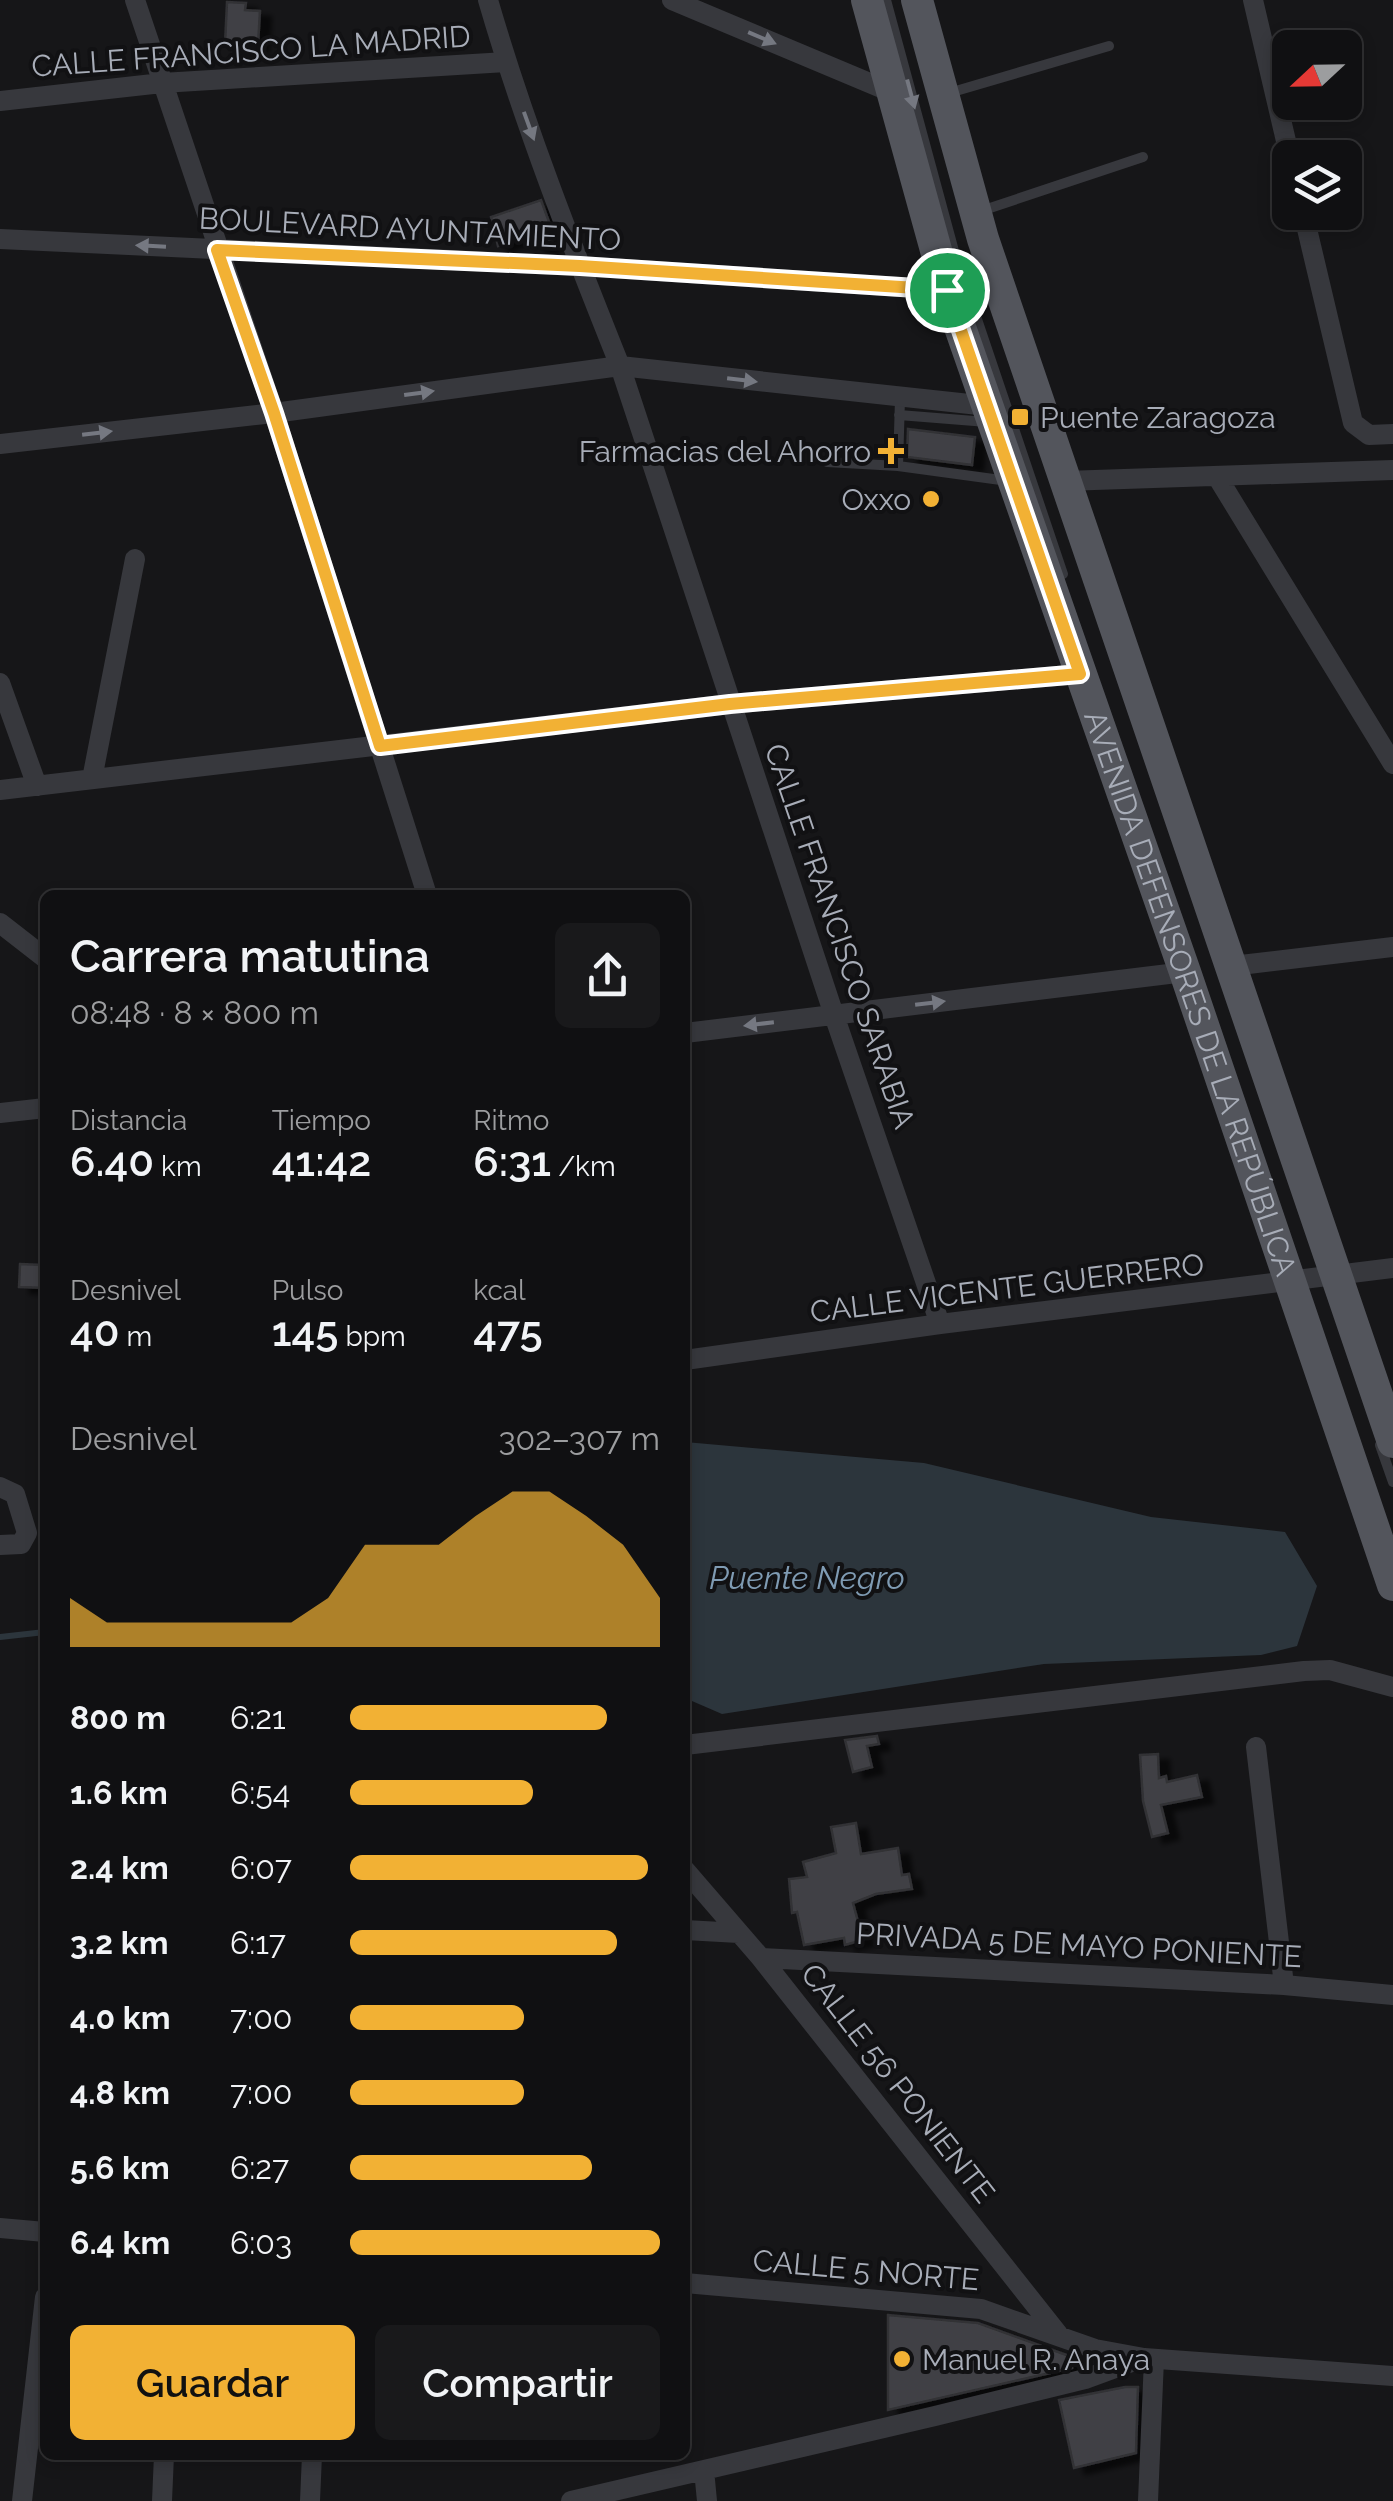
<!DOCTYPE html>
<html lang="es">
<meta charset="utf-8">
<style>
:root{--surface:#101012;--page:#19191b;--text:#f1f3f6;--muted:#9c9d9f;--line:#303032;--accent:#f2b134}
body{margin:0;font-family:Raleway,sans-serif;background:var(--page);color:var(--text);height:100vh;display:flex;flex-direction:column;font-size:38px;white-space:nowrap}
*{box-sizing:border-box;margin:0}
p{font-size:32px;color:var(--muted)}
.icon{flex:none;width:55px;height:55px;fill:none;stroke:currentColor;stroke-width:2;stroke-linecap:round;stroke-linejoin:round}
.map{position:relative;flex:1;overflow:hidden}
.panel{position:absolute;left:40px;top:890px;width:650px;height:1570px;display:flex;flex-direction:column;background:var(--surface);border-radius:15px;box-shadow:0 5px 15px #0003,0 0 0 2px var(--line)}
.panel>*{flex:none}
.needle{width:65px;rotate:248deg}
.buttons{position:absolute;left:1272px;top:30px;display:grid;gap:20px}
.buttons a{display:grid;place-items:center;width:90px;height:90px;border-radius:15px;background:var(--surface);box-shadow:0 5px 15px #0003,0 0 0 2px var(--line);font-size:50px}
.pin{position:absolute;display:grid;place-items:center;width:85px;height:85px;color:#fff;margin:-42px;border:5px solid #fff;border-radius:50%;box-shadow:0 2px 10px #0007}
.round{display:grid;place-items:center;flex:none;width:105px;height:105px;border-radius:15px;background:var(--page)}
.headline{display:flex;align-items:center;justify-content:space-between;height:170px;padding:0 30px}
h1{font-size:45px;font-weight:600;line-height:75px}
.figures{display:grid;grid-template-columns:repeat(3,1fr);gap:15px;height:170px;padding:10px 30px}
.figures div{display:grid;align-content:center}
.figures b{font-size:42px;font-weight:600}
.figures small{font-size:28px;font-weight:400}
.figures p{font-size:28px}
.chart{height:280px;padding:20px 30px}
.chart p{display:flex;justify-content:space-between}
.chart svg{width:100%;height:180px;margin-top:10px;fill:var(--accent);opacity:.7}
.cta{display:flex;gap:20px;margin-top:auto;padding:20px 30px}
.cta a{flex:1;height:115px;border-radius:15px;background:var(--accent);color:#111;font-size:40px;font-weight:600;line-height:115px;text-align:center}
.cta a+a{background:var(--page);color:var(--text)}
ul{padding:0 30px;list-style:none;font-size:32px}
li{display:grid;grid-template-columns:160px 120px 1fr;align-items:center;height:75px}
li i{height:25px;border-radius:12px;background:var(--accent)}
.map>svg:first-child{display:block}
.water{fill:#2c353c}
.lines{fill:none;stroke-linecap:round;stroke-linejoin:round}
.stream{stroke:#2c353c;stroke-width:6}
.building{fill:#404145;stroke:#303034;stroke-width:2.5;filter:url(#shadow)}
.lane{stroke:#37383d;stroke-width:10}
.street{stroke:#37383d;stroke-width:20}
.primary{stroke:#53555c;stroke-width:32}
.oneway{fill:#757881}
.route-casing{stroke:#fff;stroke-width:20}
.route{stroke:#f2b134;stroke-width:12}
.poi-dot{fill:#f2b134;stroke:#111113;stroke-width:4}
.labels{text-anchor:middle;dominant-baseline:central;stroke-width:8;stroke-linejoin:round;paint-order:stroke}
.street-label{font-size:30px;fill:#a8adb8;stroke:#111113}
.poi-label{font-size:30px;fill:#a8adb8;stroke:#111113;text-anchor:start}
.water-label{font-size:32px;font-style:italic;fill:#7f9bb3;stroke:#111113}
</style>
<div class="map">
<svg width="1393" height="2501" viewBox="0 0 1393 2501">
<defs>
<filter id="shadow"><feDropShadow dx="11" dy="6" stdDeviation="2.5" flood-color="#0009"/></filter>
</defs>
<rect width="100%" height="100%" fill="#161618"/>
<!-- water -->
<path class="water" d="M685,1442l239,21 227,54 134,15 32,54 -20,60 -36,9 -217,9 -322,50 -37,-16z"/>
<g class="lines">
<!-- stream -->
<path class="stream" d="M0,1637l45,-5"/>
</g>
<!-- building -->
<path class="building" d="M227,2l19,1 -1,7 15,1 -2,35 -33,-3z
M541,200l14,38 -9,9 -11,-1 -4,-12 -33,12 -7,-29z
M908,429l67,8 -3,28 -65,-8z
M20,1264l25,1v23l-26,-1z
M877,1736l2,8 -12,2 5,21 -19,5 -8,-32z
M1158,1754l1,24 7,-2 1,6 30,-7 5,22 -41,8 7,28 -16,4 -9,-36 -3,-46z
M856,1823l5,31 37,-6 4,27 7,-1 3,15 -36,5 -23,9 10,37 -18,5 -1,-7 -40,7 -7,-33 -5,1 -3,-34 18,-2 -4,-15 33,-9 -5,-26z
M888,2315l90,8 94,34v11l-184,42z
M1125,2387h13l-2,66 -62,15 -15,-68z"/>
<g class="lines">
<!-- lane -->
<path class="lane" d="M886,0l68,251 109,323
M949,93l160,-47
M981,211l162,-54
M900,399l-2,67 110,15
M899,415l88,7
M827,462l71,4
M1380,1445l13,37"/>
<!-- street -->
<path class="street" d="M135,0l139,413 153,482
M488,0c36,124 84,246 132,366l214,649 106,309
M672,0l219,92
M1253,0l37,158
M0,101l162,-18 344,-21
M1303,212l50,211 16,12 24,-1
M0,239l579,27 368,24 48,-15
M0,444l274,-31 346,-47 368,40
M1218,478l175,286
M1065,481l328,-11
M0,683l37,103
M92,779l43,-220
M0,790l730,-86 350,-30
M0,923l45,35
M1232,966l161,-19
M685,1033l500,-61
M0,1113l45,-5
M685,1360l255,-36 453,-56
M0,1487l15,7 12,39 -6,11 -21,1
M685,1745l619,-74 26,-1 63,17
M1256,1747l28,238
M685,1870l76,88 297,376
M685,1930l54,3
M761,1958l523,27 109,10
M0,2228l45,4
M685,2283l296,26 114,40 49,9 249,18
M704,2470l3,31
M22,2501l23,-204
M162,2501l2,-46
M310,2501l2,-46
M571,2501l364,-85 150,-37 57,-21
M1148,2501l6,-142"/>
<!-- primary -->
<g class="primary">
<path id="s1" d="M867,0l80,290 238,682 208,613"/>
<path d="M917,0l66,239 410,1203"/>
</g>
</g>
<!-- one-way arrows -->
<defs><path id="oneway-solid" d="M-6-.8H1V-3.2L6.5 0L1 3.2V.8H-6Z" transform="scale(2.5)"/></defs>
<g class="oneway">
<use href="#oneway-solid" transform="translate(762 38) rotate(23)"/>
<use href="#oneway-solid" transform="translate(911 94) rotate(75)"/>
<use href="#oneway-solid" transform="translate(529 126) rotate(70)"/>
<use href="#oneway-solid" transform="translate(151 246) rotate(-177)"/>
<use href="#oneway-solid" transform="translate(742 380) rotate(7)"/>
<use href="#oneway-solid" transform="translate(419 393) rotate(-8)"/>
<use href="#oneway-solid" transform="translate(97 433) rotate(-7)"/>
<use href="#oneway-solid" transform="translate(930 1003) rotate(-7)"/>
<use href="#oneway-solid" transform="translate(759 1024) rotate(173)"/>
</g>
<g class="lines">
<!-- route casing -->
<g class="route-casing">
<path id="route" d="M217,250l363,16 367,24 133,384 -350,30 -350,42 -106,-333z"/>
</g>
<!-- route -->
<use href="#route" class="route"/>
</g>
<!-- markers -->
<g class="poi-dot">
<rect x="1010" y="407" width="20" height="20" rx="5"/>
<path d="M886 436h10v10h10v10h-10v10h-10v-10h-10v-10h10z"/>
<circle cx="931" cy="499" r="10"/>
<circle cx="902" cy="2359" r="10"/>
</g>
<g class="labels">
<!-- street labels -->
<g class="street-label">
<text transform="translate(251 51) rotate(-4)">CALLE FRANCISCO LA MADRID</text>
<text transform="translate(410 229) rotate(3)">BOULEVARD AYUNTAMIENTO</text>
<text transform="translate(840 936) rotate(71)">CALLE FRANCISCO SARABIA</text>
<text stroke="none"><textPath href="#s1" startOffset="1045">AVENIDA DEFENSORES DE LA REPÚBLICA</textPath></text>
<text transform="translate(1007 1288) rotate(-7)">CALLE VICENTE GUERRERO</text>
<text transform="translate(1079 1945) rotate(3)">PRIVADA 5 DE MAYO PONIENTE</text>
<text transform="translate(898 2083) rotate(52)">CALLE 56 PONIENTE</text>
<text transform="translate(866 2270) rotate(5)">CALLE 5 NORTE</text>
</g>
<!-- poi labels -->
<g class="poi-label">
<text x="1040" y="417">Puente Zaragoza</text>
<text x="871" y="451" text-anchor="end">Farmacias del Ahorro</text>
<text x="911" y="499" text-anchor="end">Oxxo</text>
<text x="922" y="2359">Manuel R. Anaya</text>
</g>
<!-- water labels -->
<g class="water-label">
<text x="807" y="1577">Puente Negro</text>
</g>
</g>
</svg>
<div class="buttons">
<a><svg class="needle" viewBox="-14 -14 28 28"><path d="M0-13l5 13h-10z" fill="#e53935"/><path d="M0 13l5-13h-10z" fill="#9c9d9f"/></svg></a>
<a><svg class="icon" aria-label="layers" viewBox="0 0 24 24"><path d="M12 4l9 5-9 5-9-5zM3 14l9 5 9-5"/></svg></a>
</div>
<div class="pin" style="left:947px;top:290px;background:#1e9e55"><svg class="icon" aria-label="arrive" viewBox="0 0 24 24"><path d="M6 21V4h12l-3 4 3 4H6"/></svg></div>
<section class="panel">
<div class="headline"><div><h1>Carrera matutina</h1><p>08:48 · 8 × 800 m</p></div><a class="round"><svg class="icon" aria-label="share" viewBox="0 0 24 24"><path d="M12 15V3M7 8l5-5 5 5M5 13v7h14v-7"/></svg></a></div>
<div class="figures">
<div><p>Distancia</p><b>6.40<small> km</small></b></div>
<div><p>Tiempo</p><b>41:42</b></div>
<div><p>Ritmo</p><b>6:31<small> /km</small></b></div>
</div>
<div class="figures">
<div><p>Desnivel</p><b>40<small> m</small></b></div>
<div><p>Pulso</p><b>145<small> bpm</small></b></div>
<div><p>kcal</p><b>475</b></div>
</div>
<div class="chart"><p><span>Desnivel</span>302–307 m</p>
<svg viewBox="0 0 160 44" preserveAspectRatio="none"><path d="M0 44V32L10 38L20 38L30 38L40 38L50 38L60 38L70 32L80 19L90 19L100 19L110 12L120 6L130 6L140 12L150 19L160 32V44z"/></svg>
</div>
<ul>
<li><b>800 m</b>6:21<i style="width:83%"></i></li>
<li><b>1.6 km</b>6:54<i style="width:59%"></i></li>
<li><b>2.4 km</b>6:07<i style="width:96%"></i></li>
<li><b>3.2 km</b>6:17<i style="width:86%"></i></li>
<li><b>4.0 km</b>7:00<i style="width:56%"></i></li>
<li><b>4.8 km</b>7:00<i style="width:56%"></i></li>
<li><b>5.6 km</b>6:27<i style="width:78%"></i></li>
<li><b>6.4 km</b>6:03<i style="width:100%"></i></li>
</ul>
<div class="cta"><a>Guardar</a><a>Compartir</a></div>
</section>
</div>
